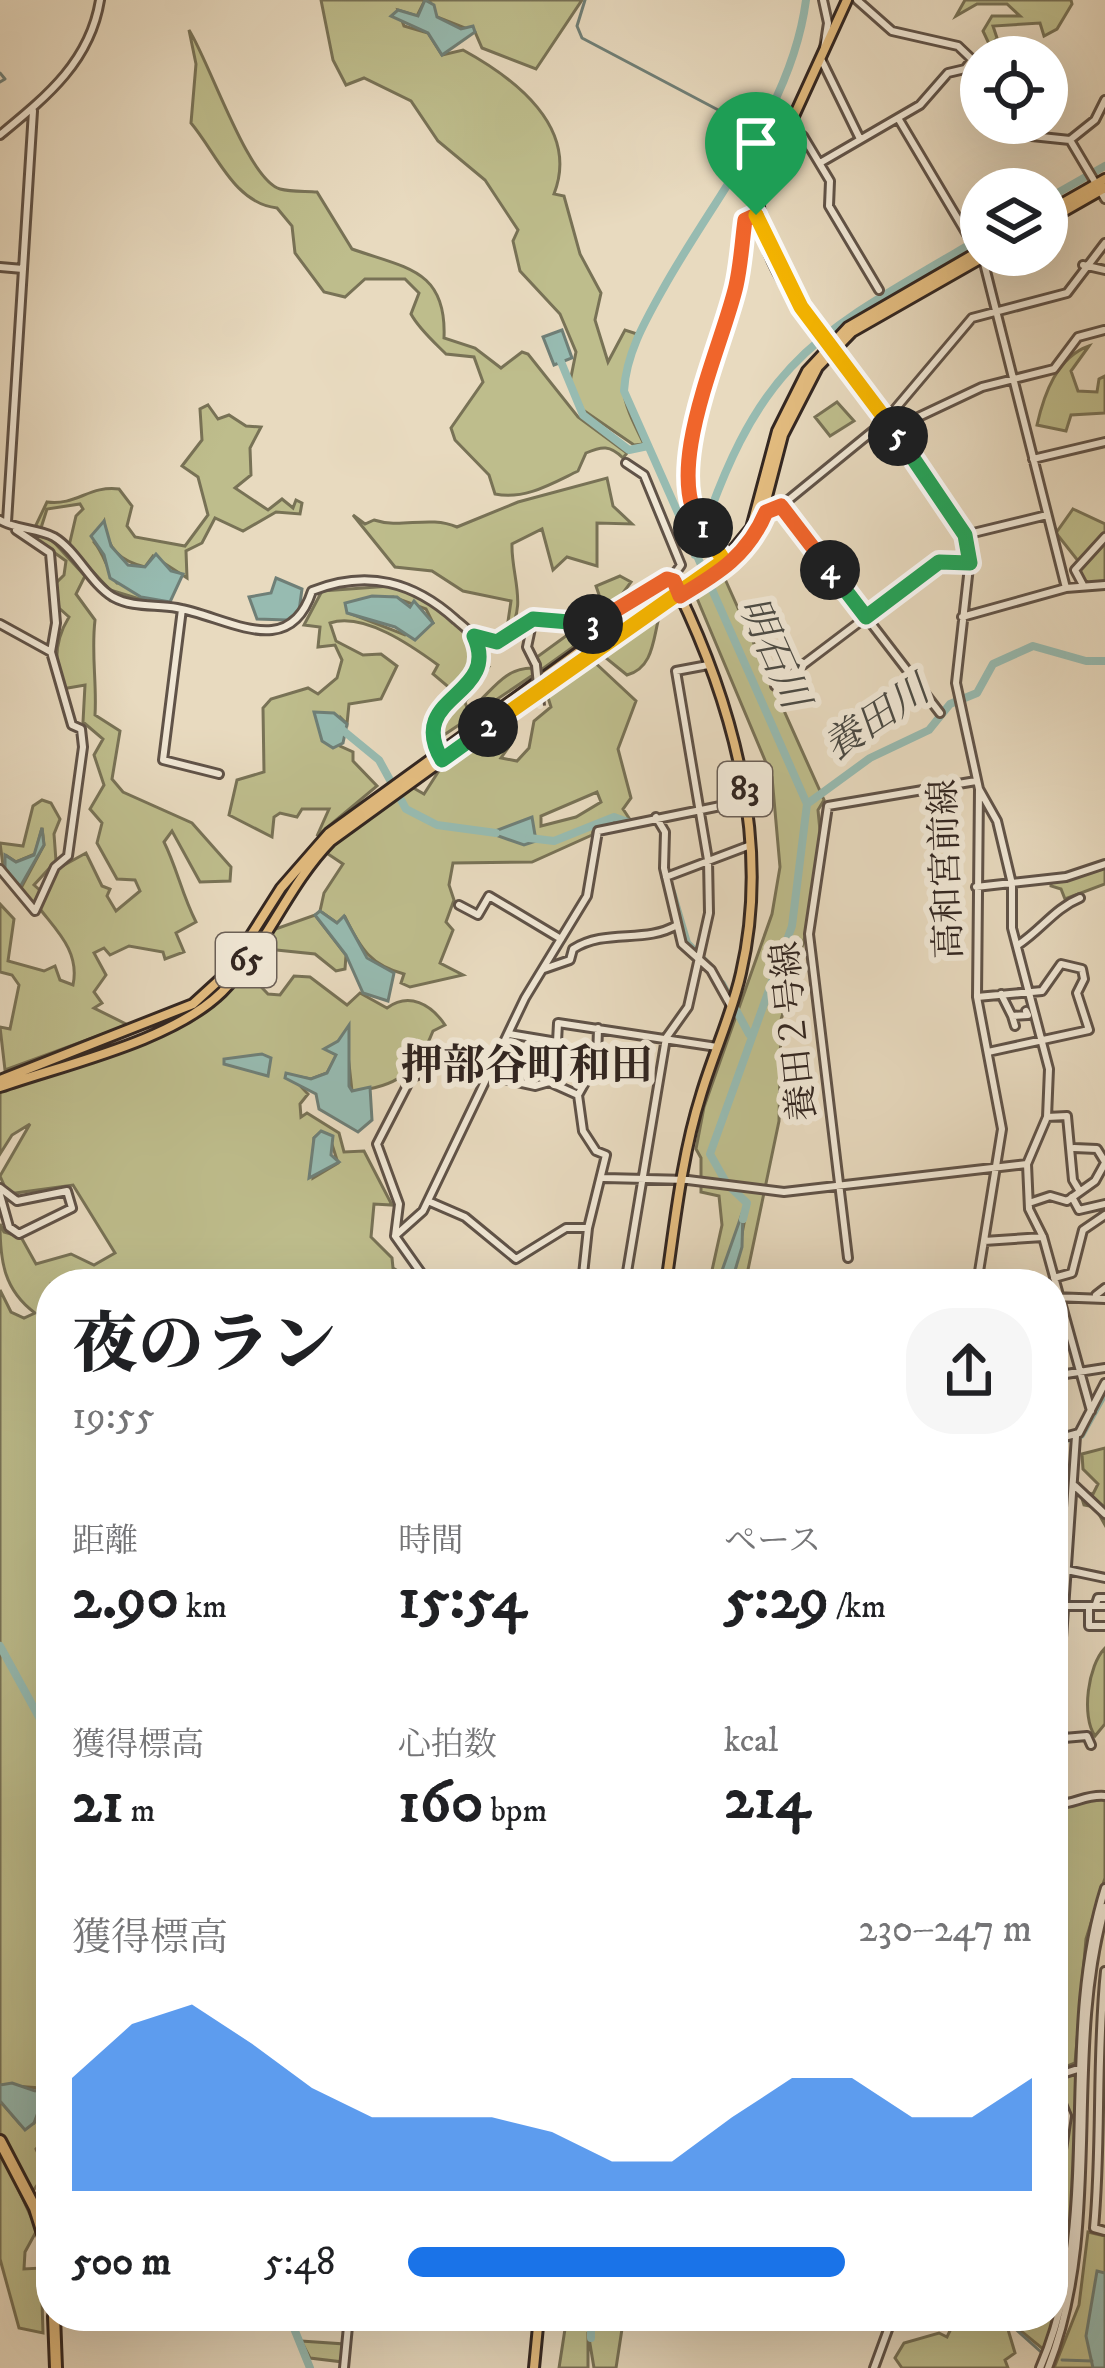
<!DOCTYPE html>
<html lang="ja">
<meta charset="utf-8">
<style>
:root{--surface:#fff;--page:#f6f6f6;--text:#202124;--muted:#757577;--accent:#1a73e8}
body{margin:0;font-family:"IM FELL DW Pica","Noto Serif JP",serif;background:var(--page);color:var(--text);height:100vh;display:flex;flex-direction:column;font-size:45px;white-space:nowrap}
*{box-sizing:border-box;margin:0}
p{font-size:39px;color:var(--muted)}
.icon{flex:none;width:66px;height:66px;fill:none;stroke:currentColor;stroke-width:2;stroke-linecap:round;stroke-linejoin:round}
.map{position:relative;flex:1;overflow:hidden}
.side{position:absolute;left:36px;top:1269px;width:1032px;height:1062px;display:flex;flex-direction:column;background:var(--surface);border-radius:48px;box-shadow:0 12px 48px #0002}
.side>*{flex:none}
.tools{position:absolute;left:960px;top:36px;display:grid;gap:24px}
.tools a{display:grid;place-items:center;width:108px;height:108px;border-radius:50%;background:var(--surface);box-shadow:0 12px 48px #0002;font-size:60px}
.pin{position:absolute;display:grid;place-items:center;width:102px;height:102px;color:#fff;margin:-123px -51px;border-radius:50% 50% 50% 0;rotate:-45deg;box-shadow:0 0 12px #0007}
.pin .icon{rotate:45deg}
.km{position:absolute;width:60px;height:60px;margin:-30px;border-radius:50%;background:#222;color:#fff;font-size:33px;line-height:60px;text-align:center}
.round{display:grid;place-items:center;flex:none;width:126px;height:126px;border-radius:48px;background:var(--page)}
.headline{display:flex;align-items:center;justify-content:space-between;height:204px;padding:0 36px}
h1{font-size:66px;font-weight:800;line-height:90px}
.metrics{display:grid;grid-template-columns:repeat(3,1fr);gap:18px;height:204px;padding:12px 36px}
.metrics div{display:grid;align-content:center}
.metrics b{font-size:60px;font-weight:800}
.metrics small{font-size:33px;font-weight:400}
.metrics p{font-size:33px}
.chart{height:336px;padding:24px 36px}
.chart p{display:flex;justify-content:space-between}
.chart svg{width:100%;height:216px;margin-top:12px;fill:var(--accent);opacity:.7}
ul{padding:0 36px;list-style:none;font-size:39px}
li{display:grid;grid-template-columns:192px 144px 1fr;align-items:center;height:90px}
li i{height:30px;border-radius:15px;background:var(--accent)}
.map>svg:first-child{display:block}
.green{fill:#bebd8c;stroke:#787256;stroke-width:3;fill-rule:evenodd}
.water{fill:#97bbb1;stroke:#6f7f77;stroke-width:3}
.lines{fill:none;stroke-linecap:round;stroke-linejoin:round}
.stream{stroke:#6f7f77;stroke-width:3}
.river{stroke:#97bbb1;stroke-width:8}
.minor-casing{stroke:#605348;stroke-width:12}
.major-casing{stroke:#322621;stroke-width:14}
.highway-casing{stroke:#322621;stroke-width:16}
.minor{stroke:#f0e7d5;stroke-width:6}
.major{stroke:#e4bd80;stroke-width:8}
.highway{stroke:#e4bd80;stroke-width:10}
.minor-bridge-casing{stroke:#605348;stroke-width:12;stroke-linecap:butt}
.minor-bridge{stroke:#f0e7d5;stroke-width:6}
.split-1-casing{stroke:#fff;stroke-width:24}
.split-2-casing{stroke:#fff;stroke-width:24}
.split-3-casing{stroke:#fff;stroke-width:24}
.split-4-casing{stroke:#fff;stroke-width:24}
.split-5-casing{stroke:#fff;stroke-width:24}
.split-6-casing{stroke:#fff;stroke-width:24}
.split-1{stroke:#f0652b;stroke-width:15}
.split-2{stroke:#f5b400;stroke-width:15}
.split-3{stroke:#22a559;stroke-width:15}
.split-4{stroke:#f0652b;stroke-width:15}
.split-5{stroke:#22a559;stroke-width:15}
.split-6{stroke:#f5b400;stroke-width:15}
.labels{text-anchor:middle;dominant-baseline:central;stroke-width:12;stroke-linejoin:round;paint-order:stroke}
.shield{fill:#f0e7d5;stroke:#6b6057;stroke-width:3}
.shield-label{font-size:33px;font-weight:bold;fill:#322621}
.street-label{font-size:36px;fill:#322621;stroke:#f0e7d5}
.water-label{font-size:39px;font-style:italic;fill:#4b4b45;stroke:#f0e7d5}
.quarter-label{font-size:42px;font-weight:bold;fill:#322621;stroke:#f0e7d5}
</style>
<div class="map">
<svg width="1105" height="2368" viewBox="0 0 1105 2368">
<rect width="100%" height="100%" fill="#e8dabf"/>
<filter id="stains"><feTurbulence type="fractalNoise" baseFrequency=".00167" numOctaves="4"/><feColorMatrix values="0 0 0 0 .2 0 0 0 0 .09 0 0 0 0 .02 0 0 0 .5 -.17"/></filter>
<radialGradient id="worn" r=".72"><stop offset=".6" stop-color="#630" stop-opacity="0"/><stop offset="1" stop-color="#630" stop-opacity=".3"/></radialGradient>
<!-- green -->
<path class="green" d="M321,0h104l-8,16 -19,-6 6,16 24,7 14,22 21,-5c51,28 117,77 91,144l10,2 16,58 21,39 -6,27 13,42 17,-32 12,4c-20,53 -18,60 7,110l-10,1 -51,-35 -13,-28 6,-30 -16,-38 -40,-43 -7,-30 5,-11 -33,-50 -47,-39 -27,-40 -47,-23 -18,7 -13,-25z
M429,0h153l-46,69 -54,-21 -7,-16 -38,-15z
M965,0h106l1,4 -15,25 -13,7 -4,-13 -47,3 4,12 -7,8 -7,-15 9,-15h28l-13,-12h-30l-21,12z
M189,30c21,33 59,150 91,159 11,3 26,2 37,3l35,57c53,19 95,20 92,89l31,10 26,20 21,-16 6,2 50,63 49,36 -4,5c-13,-13 -21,-12 -37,-5l-8,18c-27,13 -53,29 -83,23l-6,-19 -34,-35 -4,-12 32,-46 -9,-25 -28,-3c-12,-12 -27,-25 -35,-40l8,-21 -14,-14h-40l-20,18 -21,-5 -29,-39 -3,-27 -15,-18c-43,-5 -60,-54 -86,-85l5,-59z
M1089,346l-18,25 7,20 19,1 2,-13 6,-3v37l-34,2 -5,16 -29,-6c7,-31 20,-68 52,-79z
M837,402l17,19 -24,15 -15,-19z
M208,405l10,14 11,-4 17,11 15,1 -11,21 1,27 -16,13 33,22 14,-11 11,9 3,-8 6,3 -2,11 -24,-2 -33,19 -28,-13 -13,25 -16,8 1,27 -34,-22 -8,11c-25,-6 -38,-18 -41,-45l-10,20c11,13 12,27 23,41h9l20,18 -36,-11 -41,-44 7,-30 7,-7 -3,-5 -33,5 -6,19 -6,-1 12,-25c29,4 43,-17 72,-13l13,17 -5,20 8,11 50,9 23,-31 -10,-38 -16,-11 20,-26 -2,-31z
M607,478l6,28 19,18 -35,-1v43l-30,-9 -14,13 -11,-41 -30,15c-1,32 17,63 -6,91l5,-34 -48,-10 -31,-20 -37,-4 -42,-52 12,9 9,-4c27,9 55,-5 83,7l61,-25z
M1073,509l32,15v59l-17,1 -13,-11 4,-11 -23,-29z
M27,533l24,6 34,37 -9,18 19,26c-4,34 2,62 0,95l25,16 -8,48 11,13 69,31 39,44 -1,14 -30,1 -28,-51 -8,11c13,26 18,53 32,80l-20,11 8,19 -19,7 -2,-7 -34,-6 -19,9 -6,-7 -10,5 12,22 -12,17 8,11 -8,5 34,17 -123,45 -5,-43 10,2 9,-44 -7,-10 -12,-3v-68l14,15 -6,42 36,10 11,-5 5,14 13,5c7,-33 -16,-54 -33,-76l17,-40 29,-16 16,33 8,3 -3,7 9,15 24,-20 -5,-11 -18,-1 -20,-36 5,-20 -12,-14 14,-24 -10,-30 9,-16 -20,-17 2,-37 -23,4c-9,-26 -6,-51 7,-72l-10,-9 -4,-24 9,-9 2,-14z
M620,576l11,6 -11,15 11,4 -25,14 -10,-29z
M725,579l99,221 -6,10 3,31 -15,92 -25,87 -2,101 -34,163 -12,-3 13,-68 -28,71h-9l13,-59 -3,-29 -18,-4v-34l-5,-9 8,-42 68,-193 8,-47 -8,-90 -76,-181z
M404,585c33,17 110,74 48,105l-19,-16 5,-9c-26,-19 -74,-53 -108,-42l6,18 27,14 18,-1 16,12 -16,33 -32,5 -2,20 -6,-6 -1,28 13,6v9l24,25 -60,50 12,-27h-27l-5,8 -17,-4 -6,4 -2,20 -43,-22 8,-35 27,-8 -1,-64 8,-9 37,-11 10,6 19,-16 5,-18 -7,-15 -17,2 2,-20 -16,-2 18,-34zM393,597l33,12 7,14 -28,12 -56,-22 9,-12z
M659,617c-6,23 -6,51 -32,58l-26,-21z
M594,626l4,3 -57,41 -4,-13 40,-29z
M590,658l46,43 -18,48 13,49 -8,11 6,9 -35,9 -2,8 -60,27 -79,1 -4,22 5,15 -8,22 7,8 -13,33 23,12 -53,12 -9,-4 3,-9c-33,-9 -43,-24 -59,-57l-8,6 -17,-12 4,-18 19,-29 -18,-12 85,-66 14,8 18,-28 50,-37 18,16 -9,13 16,3 12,-13 5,-27 17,-14 -5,-16zM597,792l4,10 -25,15 -35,9v-10z
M488,668l-23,34 3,9c23,-17 34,-43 64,-43l1,7 -95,64 -1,-18 45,-52z
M42,800l9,3 9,16 -6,15 2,27 -22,24 9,8 -7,15 -16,-18 24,-45 -2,-17 -7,26 -19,8 -9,-6 -3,17 -4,-30 23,3 10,-40z
M1105,867v17l-40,15 -4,-10 -10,-3v-4z
M315,915l31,40 -1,14 -9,2 -21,-17 -58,-6 10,-16z
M254,953l3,3 -10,16 21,22 12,1 14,-19 16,1 37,28 13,-12 27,15c22,-16 44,-4 58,17l-12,6c-16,41 -37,57 -81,60l-5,-45 -8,-5 -9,10 7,4 -10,18 -16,6 -21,-4 18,19 -8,10 1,13 6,-4 32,20 5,19 20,-1 28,54 -18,-1 -3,33 21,21 1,10 26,16h-368v848l-15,17 10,23 -13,19 -33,-57v-33l20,23 14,-1 10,-20 -4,-15 -40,-3v-795l11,22 13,6 11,-5c-31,-23 -35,-52 -35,-89l4,8 17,5 15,27 35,-10 23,11 21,-12 -42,-68 -65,9 -8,-18 30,-52 -18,11 -12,19v-63l185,-67 39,-29zM321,1132l8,3 9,28 -25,15 1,-40z
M1105,1448v77l-10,-18 -11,-2 -4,-13 13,2 5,-10 -15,-15 -1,-15z
M1105,1648v76l-10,12c-14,-20 -7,-71 10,-88z
M1086,1799h19v79l-19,61 -11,124 -15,6 -7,12v-168l12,-35 -12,4v-63l7,-12z
M1076,2072c3,77 6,210 -33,277l-28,-23 4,-10h34v-99l16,-105 -11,-24 8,-15z
M0,2149l37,81 -12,22 -1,17 17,-1 2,65 -24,-5 -19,-69z
M1088,2232l17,4v132h-51l25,-63z
M567,2316h57l-8,52h-22l-6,-36v36h-29z
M957,2316h47l11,37 -10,7 3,8h-106l-7,-10 9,-15 35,-10 8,4z
M301,2341l43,3 -1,18 -33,-4z"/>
<!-- water -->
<path class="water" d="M425,0l9,5 3,12 24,12 12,-3 2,6 -33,23 -14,-22 -37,-17 7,-6 20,6z
M562,330l10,28 -18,7 -11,-28z
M104,521l7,25 17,19 17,2 11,-13 15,17 12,3 -13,28 -29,-5 -31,-19 -6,-23 -13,-19z
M276,578l26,11 -3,22 -12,9 -30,-1 -8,-22 22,-4z
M372,596l25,1 13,10 4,-6 19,22 -18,17 -20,-13 -48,-14 -2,-10z
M314,712l20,1 13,11 -4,19 -10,5 -11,-7z
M532,817l4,24 -12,4 -34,-12z
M42,828l2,17 -24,42 -15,-15v-17l11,7 18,-7z
M320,911l17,12 7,-7 23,42 27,15 -6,28 -25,-8 -17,-38 -31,-40z
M349,1025v61l3,5 18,-4 2,33 -14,12 -39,-23 -3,-15 -31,-16 1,-5 25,6 16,-6 9,-18 -12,-6 14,-8z
M262,1054l9,4 -3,18 -44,-12v-5z
M321,1131l12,5 -2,19 8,7 -30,16 5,-40z
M743,1211l-1,36 -11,37 -13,-2z
M12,2083l23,8 13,-5 -14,37 -9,7 -25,-29v-16z
M1097,2271l8,2v95h-12l-7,-32z"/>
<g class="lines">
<!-- stream -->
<path class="stream" d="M585,0l-8,26 5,12 176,93
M0,73l5,6 -5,3
M1010,2316v8l31,28
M1062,2360l30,1"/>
<!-- river -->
<path class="river" d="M1047,199l58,-33
M559,357l24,58 46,35 19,-4
M695,555c64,-197 115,-217 286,-317
M340,728l39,32 27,49 31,16 59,8
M807,804l63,-46 59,-28 21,-26 27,-11 16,-29 40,-18 53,15h19
M529,838l25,3 60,-24 19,7
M672,892l15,51 23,24
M722,984l27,50
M743,1219l4,-16 -20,-19 -17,-30 82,-228 15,-122 -183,-413c2,-37 21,-70 39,-102 51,-92 129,-181 143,-289
M1053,1443l28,-8 24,-43
M0,1646l51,93
M289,2316l21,52
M591,2338v-22"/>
<!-- minor casing -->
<g class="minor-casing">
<path id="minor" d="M823,0l5,23 -4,26
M857,0l35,31 66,15 23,22
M822,61l38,78
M898,118l86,145 82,325
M1017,123l5,12 48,5 25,-20 10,-20
M0,135c46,-38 90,-73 100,-135
M786,136h17l27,45 -1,25 50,84
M1070,140l35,59
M820,163l100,-58 28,-32 17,-4 7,-9
M1083,265l22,5
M0,267l23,2
M835,350l21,24 19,38 50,57 46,80 -15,134 23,106 -2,208 25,132 -25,155
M893,429l89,-42 72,-18 24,-32 26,-7
M1033,459l72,-17
M626,463l18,12 37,90 -10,14
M781,506l159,207
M766,512l15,-6 104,-85 87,-103 95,-25 38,-50
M0,520c16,10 38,8 54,17 23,14 36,46 59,60 20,11 43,7 64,11 51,9 112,54 135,-17 56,-22 102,-9 144,29 12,10 26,20 25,37 -2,45 -73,45 -41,100
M7,522l26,-411
M16,530l34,23 6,70 -5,29
M965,535l82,-20
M724,561l-36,-63v-48l48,-161 8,-69 12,-5
M1083,585l-8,-15 30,-33
M182,609l-19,151 56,14
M962,617l104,-29 39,-3
M533,619l-6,28 9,18
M0,624l51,28 21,73 9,4 2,18 -15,109 -13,11 -20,44 -35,-42
M474,636l23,6 36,-23 54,8 66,-34 14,-14 10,11
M775,686l164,-124 31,2
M979,789l18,32 15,63v44l37,141 -2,48 -20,47 2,45 14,28 48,174
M656,817l9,15 -1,36 18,76 29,26 20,36
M666,877l82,-31
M976,887l90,-10 39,-13
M459,905l19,10 11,-19 72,43
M1018,945c23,-15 37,-37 62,-47
M544,969l26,-9 3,-11c33,-21 72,-5 104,-24
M1001,994l11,22
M977,997l65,-6 19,-27 21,5 2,10 -7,14 12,37 -101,22
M1015,1026l-3,-10 16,-1 -2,-4
M509,1034l48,8 1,-19 159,24
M1047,1117l20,-1 6,64 6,10
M1074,1148l23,1 8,13
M604,1178l84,2 96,12 243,-28
M0,1188l17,13 50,-10 5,17 -53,26 -10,-7 -9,-32
M1072,1197l7,13 26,-6
M428,1201l37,16 51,42 50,-31h22
M1029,1203l21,-7 17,5 28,-20 10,-18
M395,1236l28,-25 102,-213 62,-102 11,-65 147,-30
M984,1241l59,-4
M848,1258l-39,-324 19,-128 148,-25
M1054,1278l18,-5 11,-43 22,-15
M429,1284l-34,-48 4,-32 -22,-60 34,-66 20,-9 8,-20 69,31 27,6 14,-4 29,13
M582,1284l6,-56 18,-73 -10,-4 -13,-20 -5,-36 19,-34 1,-33
M625,1284l41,-246 22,-31 21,-94 -1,-53 -32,-189 32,-6
M1096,1295l9,-7
M1053,1297l52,2
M1053,1376l52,-8
M1053,1440l26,-7 26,-50
M1075,1486l30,28
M1067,1570l38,8
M1096,1604l2,-6h7
M1053,1606h51
M1089,1609v17h16
M1053,1691l8,-39 15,-216
M1053,1706l11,32 -11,2
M1064,1738l23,-2 4,9
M1053,1804c20,2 31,-10 52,-8
M1105,1971c-9,86 -3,171 -11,257l11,3
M1053,2210l14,-94 -12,-29 4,-12 22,-7
M344,2368l5,-52
M874,2368l19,-52
M1040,2368c65,-150 16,-324 65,-480
M1048,2368c57,-143 15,-311 57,-461"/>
</g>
<!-- major casing -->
<g class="major-casing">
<path id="major" d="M1047,212l58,-33
M1047,221l58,-33
M830,344c-35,-37 -81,-104 -69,-156l86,-188
M0,1080l193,-76 34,-31 54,-85 48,-55 251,-182 144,-90 27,-33 26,-97 30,-60 41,-44 133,-77
M0,1087c66,-23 172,-46 222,-95 44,-44 65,-106 109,-151l280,-203 113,-67 34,-40 25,-96 35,-68 34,-35 135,-77
M666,1284c9,-62 16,-129 35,-189 12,-41 31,-81 40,-122 30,-129 -7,-266 -63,-382
M534,2368l5,-52"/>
</g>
<!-- highway casing -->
<g class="highway-casing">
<path id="highway" d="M0,2141l35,67 16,51
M54,2316l2,52"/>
</g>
<!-- minor -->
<use href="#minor" class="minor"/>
<!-- major -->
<use href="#major" class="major"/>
<!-- highway -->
<use href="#highway" class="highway"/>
<!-- minor-bridge casing -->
<g class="minor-bridge-casing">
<path id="minor-bridge" d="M536,665l4,41"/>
</g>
<!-- minor-bridge -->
<use href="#minor-bridge" class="minor-bridge"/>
</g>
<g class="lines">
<!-- split-1 casing -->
<g class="split-1-casing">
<path id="split-1" d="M703,528c-43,-53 19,-181 33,-242 5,-22 6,-44 9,-66l11,-5"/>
</g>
<!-- split-2 casing -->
<g class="split-2-casing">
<path id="split-2" d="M488,727l236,-166 -21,-33"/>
</g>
<!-- split-3 casing -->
<g class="split-3-casing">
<path id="split-3" d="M488,727l-46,33c-38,-65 60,-63 32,-124l23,6 36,-23 60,5"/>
</g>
<!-- split-4 casing -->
<g class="split-4-casing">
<path id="split-4" d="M593,624l74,-45 7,2 6,15c39,-23 68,-41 86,-84l15,-6 49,64"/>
</g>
<!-- split-5 casing -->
<g class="split-5-casing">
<path id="split-5" d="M830,570l36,47 73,-55 31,1 -5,-28 -67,-99"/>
</g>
<!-- split-6 casing -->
<g class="split-6-casing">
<path id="split-6" d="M756,215l45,92 97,129"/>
</g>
<!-- split-1 -->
<use href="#split-1" class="split-1"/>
<!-- split-2 -->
<use href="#split-2" class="split-2"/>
<!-- split-3 -->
<use href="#split-3" class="split-3"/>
<!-- split-4 -->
<use href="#split-4" class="split-4"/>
<!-- split-5 -->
<use href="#split-5" class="split-5"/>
<!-- split-6 -->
<use href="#split-6" class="split-6"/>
</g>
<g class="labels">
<!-- shield labels -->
<g class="shield">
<rect x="718" y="762" width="54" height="54" rx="9"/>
<rect x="216" y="933" width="60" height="54" rx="9"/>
</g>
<g class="shield-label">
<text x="745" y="789">83</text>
<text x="246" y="960">65</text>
</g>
<!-- street labels -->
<g class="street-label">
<text transform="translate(947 869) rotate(-92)">高和宮前線</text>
<text transform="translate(795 1031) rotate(-96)">養田２号線</text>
</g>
<!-- water labels -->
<g class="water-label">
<text transform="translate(773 653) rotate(66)">明石川</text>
<text transform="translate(877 719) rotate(-34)">養田川</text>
</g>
<!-- quarter labels -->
<g class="quarter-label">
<text x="527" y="1067">押部谷町和田</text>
</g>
</g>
<rect width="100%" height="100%" filter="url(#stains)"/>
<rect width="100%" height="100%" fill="url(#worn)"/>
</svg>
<div class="tools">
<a><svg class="icon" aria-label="locate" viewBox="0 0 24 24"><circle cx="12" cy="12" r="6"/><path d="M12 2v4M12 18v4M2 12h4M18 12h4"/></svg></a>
<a><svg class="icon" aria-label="layers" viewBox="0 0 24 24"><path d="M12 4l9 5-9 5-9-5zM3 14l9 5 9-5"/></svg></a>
</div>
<div class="pin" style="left:756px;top:215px;background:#1e9e55"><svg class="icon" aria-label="arrive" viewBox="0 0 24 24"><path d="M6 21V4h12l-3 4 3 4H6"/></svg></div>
<b class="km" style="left:703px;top:528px">1</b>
<b class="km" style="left:488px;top:727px">2</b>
<b class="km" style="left:593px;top:624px">3</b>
<b class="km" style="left:830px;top:570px">4</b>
<b class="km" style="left:898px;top:436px">5</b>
<section class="side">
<div class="headline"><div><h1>夜のラン</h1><p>19:55</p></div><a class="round"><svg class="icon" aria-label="share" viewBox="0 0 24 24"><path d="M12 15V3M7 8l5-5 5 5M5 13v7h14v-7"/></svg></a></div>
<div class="metrics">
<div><p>距離</p><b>2.90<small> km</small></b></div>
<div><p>時間</p><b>15:54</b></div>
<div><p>ペース</p><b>5:29<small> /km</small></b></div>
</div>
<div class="metrics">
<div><p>獲得標高</p><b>21<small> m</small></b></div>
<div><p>心拍数</p><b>160<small> bpm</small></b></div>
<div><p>kcal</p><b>214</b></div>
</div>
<div class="chart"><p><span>獲得標高</span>230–247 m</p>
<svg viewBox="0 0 160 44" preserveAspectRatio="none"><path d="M0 44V21L10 10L20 6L30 14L40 23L50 29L60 29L70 29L80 32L90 38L100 38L110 29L120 21L130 21L140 29L150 29L160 21V44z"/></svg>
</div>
<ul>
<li><b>500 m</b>5:48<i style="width:70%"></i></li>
</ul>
</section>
</div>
